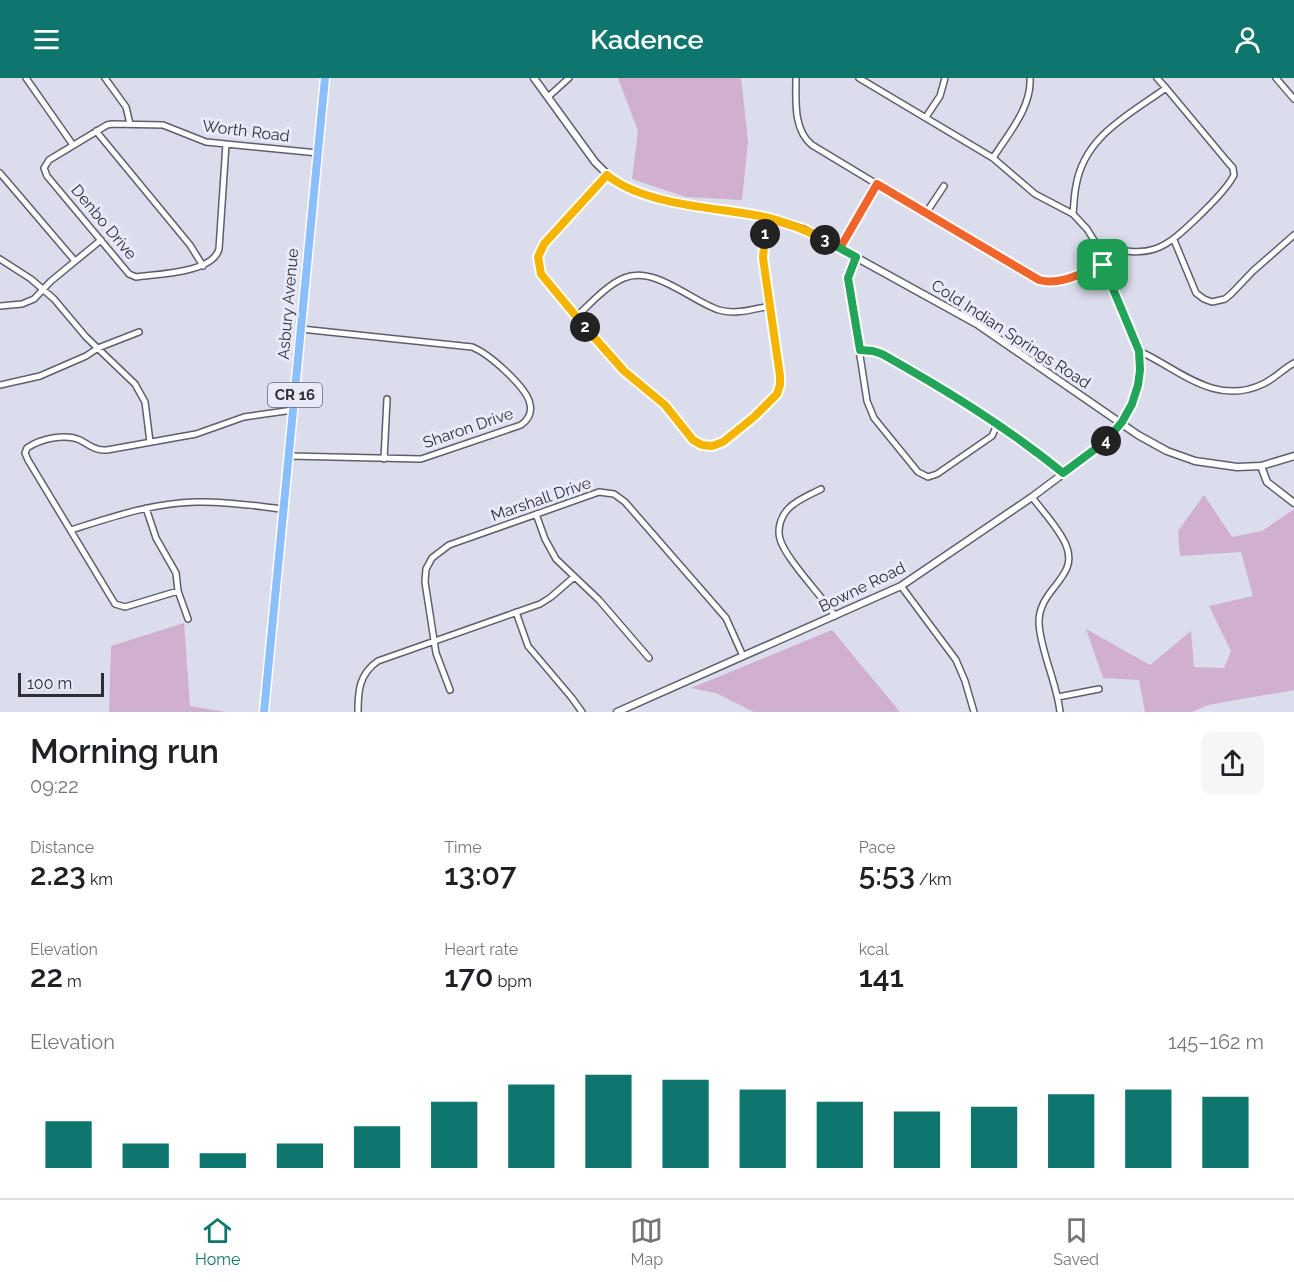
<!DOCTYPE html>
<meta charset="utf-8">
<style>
:root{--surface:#fff;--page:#f6f6f6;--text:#202124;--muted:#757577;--line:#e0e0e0;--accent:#0f766e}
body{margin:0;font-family:Raleway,sans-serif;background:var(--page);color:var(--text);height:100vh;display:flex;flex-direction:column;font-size:22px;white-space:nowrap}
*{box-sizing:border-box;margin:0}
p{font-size:20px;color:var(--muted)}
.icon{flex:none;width:33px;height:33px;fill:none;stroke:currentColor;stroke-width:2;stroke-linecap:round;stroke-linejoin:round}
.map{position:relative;height:634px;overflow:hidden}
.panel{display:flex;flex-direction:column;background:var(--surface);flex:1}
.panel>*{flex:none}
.scale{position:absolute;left:18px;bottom:15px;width:86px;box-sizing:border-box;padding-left:6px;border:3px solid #2e2f35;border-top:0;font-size:16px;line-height:21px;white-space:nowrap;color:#2e2f35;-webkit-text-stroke:4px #e8eaf9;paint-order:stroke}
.pin{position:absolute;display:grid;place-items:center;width:51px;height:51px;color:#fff;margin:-26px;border-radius:12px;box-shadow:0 3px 9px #0006}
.km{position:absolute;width:30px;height:30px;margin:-15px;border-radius:50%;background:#222;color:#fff;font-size:16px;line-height:30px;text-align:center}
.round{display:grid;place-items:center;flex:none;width:63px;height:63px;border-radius:12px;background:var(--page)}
.head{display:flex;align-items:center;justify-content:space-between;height:102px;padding:0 30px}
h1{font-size:33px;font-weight:600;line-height:45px}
.figures{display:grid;grid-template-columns:repeat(3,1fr);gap:9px;height:102px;padding:6px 30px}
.figures div{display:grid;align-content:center}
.figures b{font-size:30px;font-weight:600}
.figures small{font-size:16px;font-weight:400}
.figures p{font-size:16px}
.chart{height:168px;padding:12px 30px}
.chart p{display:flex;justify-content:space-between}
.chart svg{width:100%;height:108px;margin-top:6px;stroke:var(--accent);stroke-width:6}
header{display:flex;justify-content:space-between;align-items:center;height:78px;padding:0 30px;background:var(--accent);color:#fff;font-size:27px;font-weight:600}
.tabs{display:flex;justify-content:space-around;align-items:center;height:84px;border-top:2px solid var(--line);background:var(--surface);font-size:16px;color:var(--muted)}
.tabs a{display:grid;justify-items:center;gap:3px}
.tabs .active{color:var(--accent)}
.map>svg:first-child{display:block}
.green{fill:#d0afcf}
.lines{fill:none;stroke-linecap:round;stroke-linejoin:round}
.minor-casing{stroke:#5e5f6c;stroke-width:8}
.tertiary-casing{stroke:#5e5f6c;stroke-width:9}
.primary-casing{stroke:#fff;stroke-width:11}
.minor{stroke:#fff;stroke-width:5}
.tertiary{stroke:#fff;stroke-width:6}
.primary{stroke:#8bbefd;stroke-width:8}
.split-1-casing{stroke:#fff;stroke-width:12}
.split-2-casing{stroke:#fff;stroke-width:12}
.split-3-casing{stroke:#fff;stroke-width:12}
.split-4-casing{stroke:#fff;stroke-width:12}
.split-5-casing{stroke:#fff;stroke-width:12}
.split-1{stroke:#f0652b;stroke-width:8}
.split-2{stroke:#f5b400;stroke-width:8}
.split-3{stroke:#f5b400;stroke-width:8}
.split-4{stroke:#22a559;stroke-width:8}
.split-5{stroke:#22a559;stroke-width:8}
.labels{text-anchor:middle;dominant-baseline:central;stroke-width:6;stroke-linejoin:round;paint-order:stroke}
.shield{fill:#e8eaf9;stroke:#666770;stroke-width:1.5}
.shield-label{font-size:15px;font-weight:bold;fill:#2e2f35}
.street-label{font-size:16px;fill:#2e2f35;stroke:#e8eaf9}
</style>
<header><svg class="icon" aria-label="menu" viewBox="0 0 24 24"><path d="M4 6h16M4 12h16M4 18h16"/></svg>Kadence<svg class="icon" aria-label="person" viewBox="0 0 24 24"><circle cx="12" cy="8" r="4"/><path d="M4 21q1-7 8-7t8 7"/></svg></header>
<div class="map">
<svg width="1294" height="634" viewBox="0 0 1294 634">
<rect width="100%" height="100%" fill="#dbddec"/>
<!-- green -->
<path class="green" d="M618,0h123l7,63 -6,59 -56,-3 -54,-18 6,-48z
M1204,417l28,42 30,-6 32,-22v181l-86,15 -16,7h-47l-6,-32 -36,-2 -17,-49 64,36 41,-34 3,36 30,1 7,-17 -22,-45 44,-10 -12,-44 -61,4 -2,-25z
M184,545l6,83 35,6h-116l2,-66z
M832,552l68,82h-146l-38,-19 -25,-5z"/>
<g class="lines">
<!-- minor casing -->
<g class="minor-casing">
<path id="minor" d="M26,0l47,67
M105,0l21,29 4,17
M796,0c0,22 -3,52 16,67l222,134c23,9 47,-6 69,-14
M859,0l134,80 42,36 38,20
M1157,0l9,10 60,72 7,8 1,7c-7,14 -22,28 -33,39 -39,38 -50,45 -104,31l-10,-16 -14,-15c1,-9 1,-19 3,-28 8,-50 53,-71 90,-98
M1276,0l18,21
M548,19l21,-19
M926,39l14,-21 5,-18
M96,53l94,114 13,21
M226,66l-7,105c-6,24 -62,25 -83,28l-7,-3 -82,-98 -3,-8 5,-8 58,-35 5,-1 51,1 43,17 112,11
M993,80c15,-24 39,-51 37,-80
M0,95l75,88
M607,97l-63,69c-8,12 -8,23 1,35l79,92 41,34 28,35 9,5 10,1 11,-4 31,-25 23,-22 3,-10v-9l-17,-118 4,-40
M926,135l18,-27
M1174,162l22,53 8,6 8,3 13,-3 6,-5 22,-23 41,-36
M1097,167l6,20 36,86 -1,34 -4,14 -12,23
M840,170l37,-64
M856,179l-8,21 19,123 7,17 44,54 10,5 9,-3 55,-38 5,-11
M0,181l31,20 23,20 32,38 49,47 10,18 5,40
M0,228l22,-2 12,-5 17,-18 50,-41
M577,238c14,-13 30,-31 47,-38 30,-13 67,23 95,32 17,5 35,-1 51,-4
M860,272l13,1 9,3c62,35 125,73 181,119
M1139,273c40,18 76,56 124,33 11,-5 20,-15 31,-21
M0,307l40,-9 46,-20 12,-8 41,-16
M289,378l132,3 100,-34c7,-5 11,-12 9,-21 -3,-17 -42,-51 -58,-57l-171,-18
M384,381l3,-60
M821,411c-11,6 -23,10 -32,19 -8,8 -12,20 -9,31 5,19 42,57 55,77
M1032,419c11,15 27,31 34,48 14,33 -28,43 -27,78 1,27 18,60 21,89
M146,430l10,30 20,35 2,18 10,28
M536,436l9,25 11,20 43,41 50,58
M71,452c41,-13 81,-27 125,-28 29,-1 59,4 87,7
M901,508l55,74 9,21 9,31
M178,513l-53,16 -10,-3 -87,-144 -3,-7 2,-5c13,-9 38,-15 53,-8 9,5 16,11 27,10l89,-16 48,-17 49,-7
M516,534l12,34 44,52 10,14
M450,612l-14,-37 -11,-71 1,-13 6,-11 17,-13 150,-53 15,2 11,8 101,116 17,38
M1058,619l41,-8
M358,634c0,-21 1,-38 20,-51l162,-57 11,-7 23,-20"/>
</g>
<!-- tertiary casing -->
<g class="tertiary-casing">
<path id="tertiary" d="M534,0l61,84 21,21 14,7 28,8 109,20 45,15 165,91 161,111 29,16 28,10 42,6 24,-1 33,-10
M1261,388l6,16 27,21
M617,634l284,-126 131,-89 79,-59 11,-16"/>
</g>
<!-- primary casing -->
<g class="primary-casing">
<path id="primary" d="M264,634l61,-634"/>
</g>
<!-- minor -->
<use href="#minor" class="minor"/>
<!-- tertiary -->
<use href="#tertiary" class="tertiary"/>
<!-- primary -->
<use href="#primary" class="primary"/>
</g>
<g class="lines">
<!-- split-1 casing -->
<g class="split-1-casing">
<path id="split-1" d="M765,156l2,-16 37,11 36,19 37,-64 162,96c22,6 44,-8 64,-15"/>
</g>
<!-- split-2 casing -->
<g class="split-2-casing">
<path id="split-2" d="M585,249l39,44 41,34 28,35 9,5 10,1 11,-4 31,-25 23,-23 3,-9v-9l-17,-118 2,-24"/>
</g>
<!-- split-3 casing -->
<g class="split-3-casing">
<path id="split-3" d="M585,249l-44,-53 -3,-17 6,-13 63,-69c38,31 110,32 158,42 21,5 41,13 60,23"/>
</g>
<!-- split-4 casing -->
<g class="split-4-casing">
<path id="split-4" d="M825,162l31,17 -8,21 12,72 13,1 9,3c62,35 125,73 181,119l43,-32"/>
</g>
<!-- split-5 casing -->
<g class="split-5-casing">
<path id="split-5" d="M1103,187l36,86 1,19 -2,15 -6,19 -10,18 -16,19"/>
</g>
<!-- split-1 -->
<use href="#split-1" class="split-1"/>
<!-- split-2 -->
<use href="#split-2" class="split-2"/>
<!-- split-3 -->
<use href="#split-3" class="split-3"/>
<!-- split-4 -->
<use href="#split-4" class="split-4"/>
<!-- split-5 -->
<use href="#split-5" class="split-5"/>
</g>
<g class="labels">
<!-- shield labels -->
<rect class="shield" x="268" y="305" width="54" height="24" rx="4.5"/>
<g class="shield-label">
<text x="295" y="317">CR 16</text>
</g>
<!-- street labels -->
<g class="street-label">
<text transform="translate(246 53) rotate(7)">Worth Road</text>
<text transform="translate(104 144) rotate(50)">Denbo Drive</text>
<text transform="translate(288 226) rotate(-85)">Asbury Avenue</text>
<text transform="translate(1011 256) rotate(33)">Cold Indian Springs Road</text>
<text transform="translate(468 350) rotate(-19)">Sharon Drive</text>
<text transform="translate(541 421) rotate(-19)">Marshall Drive</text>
<text transform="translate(862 509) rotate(-26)">Bowne Road</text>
</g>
</g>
</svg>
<div class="scale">100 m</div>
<div class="pin" style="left:1103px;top:187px;background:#1e9e55"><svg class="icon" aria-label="arrive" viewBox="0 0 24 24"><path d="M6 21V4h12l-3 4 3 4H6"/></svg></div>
<b class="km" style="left:765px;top:156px">1</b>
<b class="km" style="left:585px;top:249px">2</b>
<b class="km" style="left:825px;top:162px">3</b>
<b class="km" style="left:1106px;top:363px">4</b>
</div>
<section class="panel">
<div class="head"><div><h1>Morning run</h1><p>09:22</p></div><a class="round"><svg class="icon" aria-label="share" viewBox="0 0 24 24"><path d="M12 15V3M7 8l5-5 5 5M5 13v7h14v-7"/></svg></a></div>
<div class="figures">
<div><p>Distance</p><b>2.23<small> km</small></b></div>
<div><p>Time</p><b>13:07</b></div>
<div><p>Pace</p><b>5:53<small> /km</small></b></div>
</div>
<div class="figures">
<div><p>Elevation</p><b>22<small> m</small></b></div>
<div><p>Heart rate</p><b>170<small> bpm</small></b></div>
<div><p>kcal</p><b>141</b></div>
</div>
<div class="chart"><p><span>Elevation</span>145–162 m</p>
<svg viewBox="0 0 160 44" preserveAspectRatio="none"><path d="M5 44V25M15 44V34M25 44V38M35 44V34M45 44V27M55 44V17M65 44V10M75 44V6M85 44V8M95 44V12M105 44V17M115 44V21M125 44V19M135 44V14M145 44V12M155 44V15"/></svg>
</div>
</section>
<nav class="tabs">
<a class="active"><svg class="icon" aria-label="home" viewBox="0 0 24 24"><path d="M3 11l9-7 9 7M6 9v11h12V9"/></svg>Home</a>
<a><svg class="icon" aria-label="map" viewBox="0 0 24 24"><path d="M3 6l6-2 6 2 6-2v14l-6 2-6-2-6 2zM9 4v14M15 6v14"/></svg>Map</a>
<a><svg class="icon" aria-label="saved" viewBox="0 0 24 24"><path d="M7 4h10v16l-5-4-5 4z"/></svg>Saved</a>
</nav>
